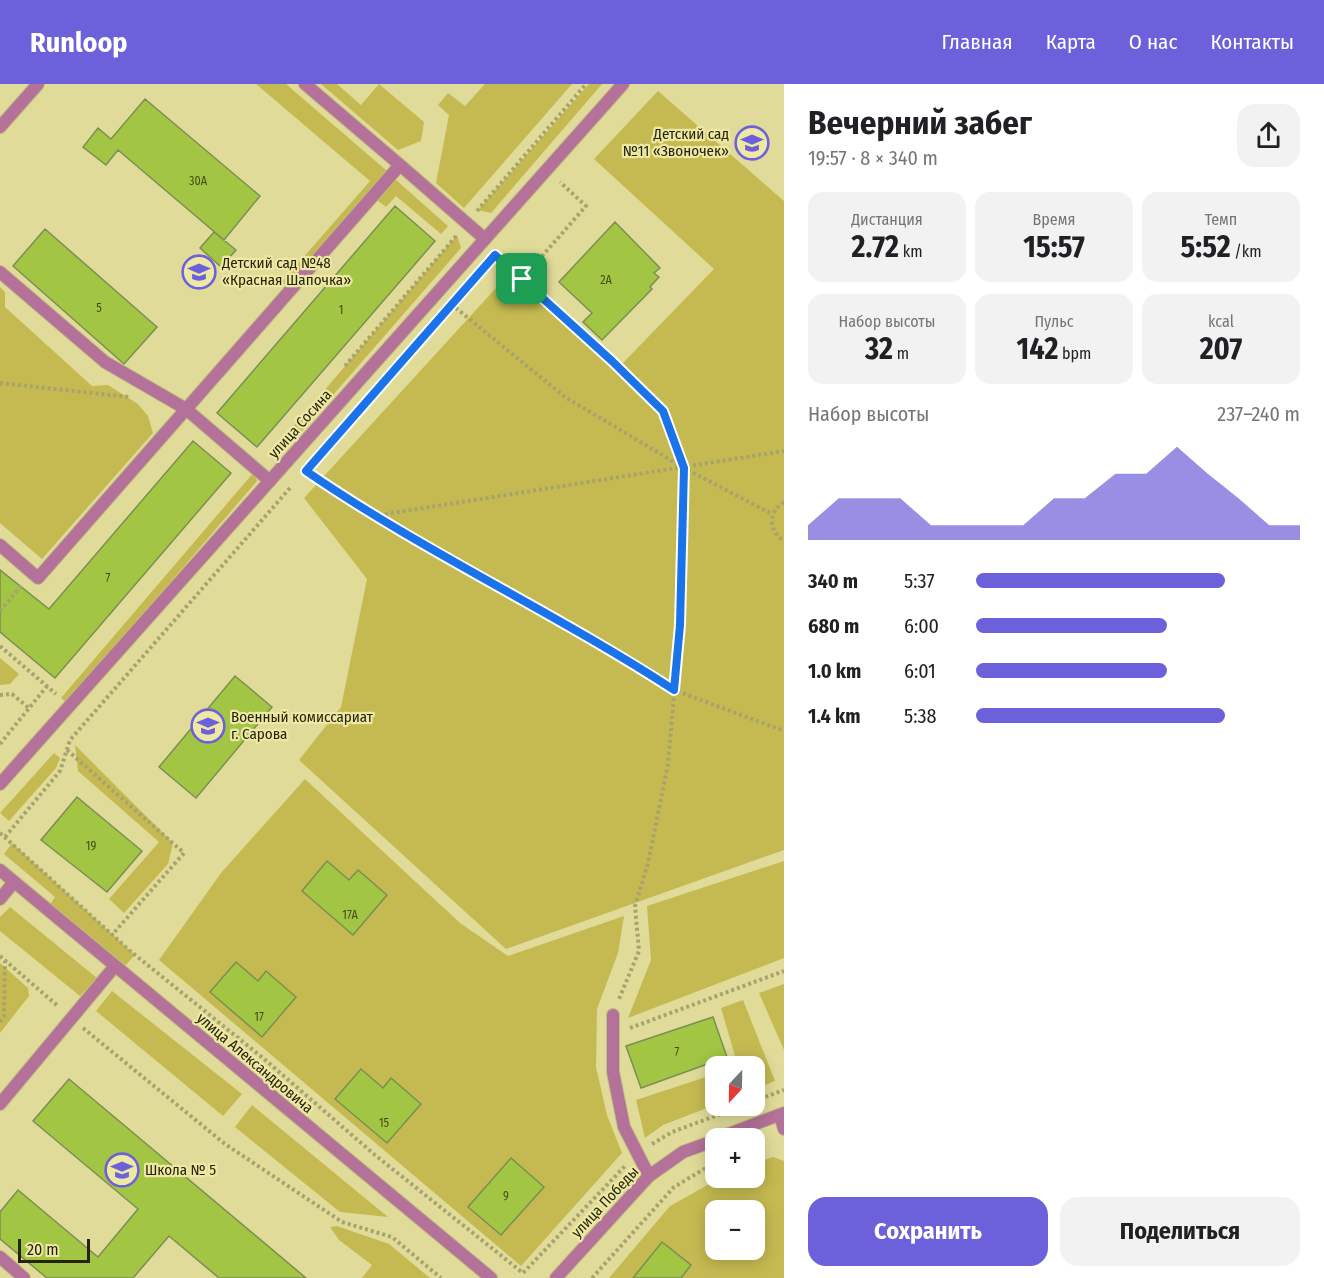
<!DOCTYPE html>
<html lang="ru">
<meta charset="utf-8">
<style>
:root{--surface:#fff;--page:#f2f2f2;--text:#202124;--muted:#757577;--accent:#6d61db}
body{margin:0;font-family:"Fira Sans Condensed",sans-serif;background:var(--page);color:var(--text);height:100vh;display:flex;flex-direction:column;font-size:22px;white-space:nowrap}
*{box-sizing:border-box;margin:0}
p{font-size:20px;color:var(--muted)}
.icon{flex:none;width:33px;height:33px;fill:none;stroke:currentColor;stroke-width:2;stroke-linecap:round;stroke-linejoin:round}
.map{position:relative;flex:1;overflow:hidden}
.drawer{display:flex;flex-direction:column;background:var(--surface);width:540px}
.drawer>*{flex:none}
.needle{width:39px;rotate:202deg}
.tools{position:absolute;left:705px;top:972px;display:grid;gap:12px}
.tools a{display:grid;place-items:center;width:60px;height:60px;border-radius:12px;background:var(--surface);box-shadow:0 3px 15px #0003;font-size:30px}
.scale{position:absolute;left:18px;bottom:15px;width:72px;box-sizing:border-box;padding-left:6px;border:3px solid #262308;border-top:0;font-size:16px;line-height:21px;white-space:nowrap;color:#262308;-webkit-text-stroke:4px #eee8a5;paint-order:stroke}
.pin{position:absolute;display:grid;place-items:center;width:51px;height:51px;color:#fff;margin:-26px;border-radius:12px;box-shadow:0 3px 9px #0006}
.round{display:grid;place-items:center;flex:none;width:63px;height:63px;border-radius:18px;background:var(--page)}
.overview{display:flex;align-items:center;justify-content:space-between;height:102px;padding:0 24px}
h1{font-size:33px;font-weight:700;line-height:45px}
.figures{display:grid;grid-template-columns:repeat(3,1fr);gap:9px;height:102px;padding:6px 24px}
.figures div{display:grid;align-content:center;border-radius:15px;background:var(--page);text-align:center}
.figures b{font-size:30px;font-weight:700}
.figures small{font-size:16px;font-weight:400}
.figures p{font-size:16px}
.chart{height:168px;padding:12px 24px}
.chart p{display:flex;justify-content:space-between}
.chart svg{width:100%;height:108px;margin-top:6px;fill:var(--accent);opacity:.7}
.action{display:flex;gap:12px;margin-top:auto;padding:12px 24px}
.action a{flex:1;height:69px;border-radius:18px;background:var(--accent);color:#fff;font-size:24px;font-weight:700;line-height:69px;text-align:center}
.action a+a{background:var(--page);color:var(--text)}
ul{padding:0 24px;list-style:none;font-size:20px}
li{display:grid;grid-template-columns:96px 72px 1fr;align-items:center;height:45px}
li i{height:15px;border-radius:8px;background:var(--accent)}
header{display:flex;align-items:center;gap:36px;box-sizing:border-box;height:84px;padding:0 30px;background:var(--accent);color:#fff}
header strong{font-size:28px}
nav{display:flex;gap:33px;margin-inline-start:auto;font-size:21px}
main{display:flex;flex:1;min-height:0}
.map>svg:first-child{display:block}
.green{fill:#c5ba51;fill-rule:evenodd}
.building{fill:#a2c644;stroke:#7b8e53;stroke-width:1.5}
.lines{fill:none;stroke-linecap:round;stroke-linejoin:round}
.service-casing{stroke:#bfba7f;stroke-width:14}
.minor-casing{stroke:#bfba7f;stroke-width:14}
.path{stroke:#a8a36d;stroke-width:4;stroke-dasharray:3 3;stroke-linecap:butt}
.service{stroke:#b47199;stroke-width:12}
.minor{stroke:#b47199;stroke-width:12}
.route-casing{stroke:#fff;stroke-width:12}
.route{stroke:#1a73e8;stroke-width:8}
.labels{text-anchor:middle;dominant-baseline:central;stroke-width:4.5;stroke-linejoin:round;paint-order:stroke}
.number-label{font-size:12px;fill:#454c17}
.poi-label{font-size:15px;fill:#262308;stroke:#eee8a5;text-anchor:start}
.street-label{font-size:15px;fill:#262308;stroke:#eee8a5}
</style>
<header>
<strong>Runloop</strong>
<nav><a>Главная</a><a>Карта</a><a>О нас</a><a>Контакты</a></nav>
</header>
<main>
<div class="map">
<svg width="784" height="1194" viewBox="0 0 784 1194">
<rect width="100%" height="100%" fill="#e1db99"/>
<!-- green -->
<path class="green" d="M256,0h30l101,87 -99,116 -6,-5 88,-101z
M321,0h16l24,21 18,-21 45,38 -3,19 -23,9z
M485,0h87l-108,124 -28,-25 13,-68 -11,-10 10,-12 17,13z
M589,0h13l-111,129 -13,-3z
M658,7l126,110v649l-278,99 -207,-189 42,-53 26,-128 -63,-81 203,-222 112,91 95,-98 -120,-110z
M395,95l53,47 -7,8 -45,-38 -10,11 -9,-7z
M457,151l4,13 -181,208 -10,-2z
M0,203l5,5v15l87,79 16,-1 30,19 10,12 5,17 -111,126 -42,-36z
M254,388l3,9 -190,222 -6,-5z
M0,574l19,16 -9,10 -10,1z
M75,661l98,98 -5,21 -44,49 -15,-14 50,-57 -81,-71z
M54,669l6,5 -4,10 -47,53 -9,-8z
M305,695l155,144 48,33 116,-40 -6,37 -21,56 -1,58 11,48 15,38 -101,113 -362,-306 62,-87z
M12,759l123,112 -12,13 -74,-62 6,-9 -51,-43z
M784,777v97l-156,60 23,-58 -4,-54z
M10,823l87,71 -17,18 -80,-65v-14z
M0,879l28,25 1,8 -29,37z
M784,900v66l-25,-57z
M112,907l130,103 -19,22 -127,-105z
M743,916l32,81 -20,8 -1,-23h-16l-17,-58z
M715,990v31l-52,20 -18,13 -9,-38z
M252,1021l136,112 -48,-5 -105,-85z
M773,1073l11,4v117h-175l61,-72 50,-28h34l1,-15zM716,1126h38v40h-38z
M337,1142l52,18 41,34h-68l10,-13 -33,-25 -9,-13z"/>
<!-- building -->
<path class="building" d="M145,15l115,97 -36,44 -106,-90 -12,15 -23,-18 15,-19 13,11z
M395,122l40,35 -178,206 -40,-34z
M615,138l45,46 -6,5 5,4 -9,10 2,2 -50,51 -19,-18 9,-9 -33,-31z
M45,145l112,98 -33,37 -111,-98z
M214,148l22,18 -15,17 -21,-19z
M193,357l38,32 -176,205 -55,-46v-62l49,39z
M235,592l37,31 -76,91 -37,-31z
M77,713l65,54 -35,41 -66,-52z
M327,777l22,19 9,-10 29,25 -34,40 -51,-44z
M236,878l22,19 8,-10 30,26 -34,40 -52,-45z
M713,933l14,40 -86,31 -15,-42z
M361,985l22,19 8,-10 30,26 -34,39 -52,-44z
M69,995l237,199h-87l-50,-42 -36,42h-86l-47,-39v-27l18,-22 80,67 40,-48 -105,-88z
M511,1074l33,29 -43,48 -33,-28z
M662,1158l29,23 -10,13h-48z"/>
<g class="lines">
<!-- service casing -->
<g class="service-casing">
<path id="service" d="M305,0l95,81
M0,43l38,-43
M0,188l105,90 81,47 84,72
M0,461l38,33 362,-413 85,74
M0,815l14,-17
M613,931v57l11,55 25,49
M0,1020l115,-138
M780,1031l4,14
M0,1173l24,21"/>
</g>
<!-- minor casing -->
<g class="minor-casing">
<path id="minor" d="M0,700l623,-700
M0,786l491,408
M718,1054l66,-25
M556,1194l93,-102 34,-24 33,-12"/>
</g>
<!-- path -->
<path class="path" d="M477,127l109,-127
M495,171l27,24 64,-73 -26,-24
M522,195l141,132 21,57 88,46
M451,220l114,93 119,71 -4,157 -12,139 -20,99 -13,43 4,45 -20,48
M345,282l112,-131
M0,299l129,14
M306,387l66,45 230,128 72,46 110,41
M784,418c-16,10 -16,29 0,39
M373,432l411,-65
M0,527l22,-26
M0,562l56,48
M0,611l12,-1 18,15
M0,660l47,-58
M67,666l117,103 -72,82
M0,749l129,117 134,108 112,97 148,118 103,-108
M5,753l55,-66 10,-31 220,-252
M0,872l59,51
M0,938l4,-6 1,-55
M83,944l142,116 117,78 50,15 49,41
M630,944l154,-57
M754,1017l30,-11
M652,1060l20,-12 70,-26
M592,1194l82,-91 42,-25"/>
<!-- service -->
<use href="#service" class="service"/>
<!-- minor -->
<use href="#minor" class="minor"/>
</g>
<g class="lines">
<!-- route casing -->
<g class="route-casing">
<path id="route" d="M495,171l117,106 51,50 21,57 -4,157 -6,65c-120,-78 -250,-138 -368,-219z"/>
</g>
<!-- route -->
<use href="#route" class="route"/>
</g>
<!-- icons -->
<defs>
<g id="school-ring" transform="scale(1.725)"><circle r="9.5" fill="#eee8a5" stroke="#6d61db" stroke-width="1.5"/><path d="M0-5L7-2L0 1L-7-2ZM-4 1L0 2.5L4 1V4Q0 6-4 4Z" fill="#6d61db"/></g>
</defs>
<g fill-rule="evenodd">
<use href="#school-ring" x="752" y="59"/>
<use href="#school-ring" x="199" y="188"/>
<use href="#school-ring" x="208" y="642"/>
<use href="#school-ring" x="122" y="1086"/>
</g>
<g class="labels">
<!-- number labels -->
<g class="number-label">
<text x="198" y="97">30А</text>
<text x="606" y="196">2А</text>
<text x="99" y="224">5</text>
<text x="341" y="226">1</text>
<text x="108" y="494">7</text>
<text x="91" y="762">19</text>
<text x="350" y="831">17А</text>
<text x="259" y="933">17</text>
<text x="677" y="968">7</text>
<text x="384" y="1039">15</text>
<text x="506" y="1112">9</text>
</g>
<!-- poi labels -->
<g class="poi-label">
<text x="729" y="50" text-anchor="end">Детский сад<tspan x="729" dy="17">№11 «Звоночек»</tspan></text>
<text x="222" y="179">Детский сад №48<tspan x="222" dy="17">«Красная Шапочка»</tspan></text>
<text x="231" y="633">Военный комиссариат<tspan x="231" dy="17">г. Сарова</tspan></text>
<text x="145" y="1086">Школа № 5</text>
</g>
<!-- street labels -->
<g class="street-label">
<text transform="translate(300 340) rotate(-48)">улица Сосина</text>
<text transform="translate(255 979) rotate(40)">улица Александровича</text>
<text transform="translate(605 1118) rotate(-47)">улица Победы</text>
</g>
</g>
</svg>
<div class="tools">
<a><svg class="needle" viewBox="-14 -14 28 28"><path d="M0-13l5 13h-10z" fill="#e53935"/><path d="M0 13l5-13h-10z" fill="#757577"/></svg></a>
<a>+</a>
<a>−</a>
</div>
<div class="scale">20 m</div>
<div class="pin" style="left:522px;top:195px;background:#1e9e55"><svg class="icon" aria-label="arrive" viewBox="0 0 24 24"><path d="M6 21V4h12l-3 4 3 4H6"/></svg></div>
</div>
<section class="drawer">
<div class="overview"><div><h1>Вечерний забег</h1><p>19:57 · 8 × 340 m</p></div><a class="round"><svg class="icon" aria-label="share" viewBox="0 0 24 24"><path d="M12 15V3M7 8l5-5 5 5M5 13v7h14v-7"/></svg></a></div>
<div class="figures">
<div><p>Дистанция</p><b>2.72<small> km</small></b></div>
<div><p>Время</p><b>15:57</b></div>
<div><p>Темп</p><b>5:52<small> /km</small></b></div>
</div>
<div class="figures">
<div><p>Набор высоты</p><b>32<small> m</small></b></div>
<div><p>Пульс</p><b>142<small> bpm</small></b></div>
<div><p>kcal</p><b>207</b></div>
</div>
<div class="chart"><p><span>Набор высоты</span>237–240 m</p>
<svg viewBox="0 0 160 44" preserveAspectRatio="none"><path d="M0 44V38L10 27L20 27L30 27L40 38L50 38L60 38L70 38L80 27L90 27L100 17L110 17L120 6L130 17L140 27L150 38L160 38V44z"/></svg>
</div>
<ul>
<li><b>340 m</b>5:37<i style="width:77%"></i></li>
<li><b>680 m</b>6:00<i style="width:59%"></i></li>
<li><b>1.0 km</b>6:01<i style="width:59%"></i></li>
<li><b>1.4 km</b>5:38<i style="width:77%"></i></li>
</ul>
<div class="action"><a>Сохранить</a><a>Поделиться</a></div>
</section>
</main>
